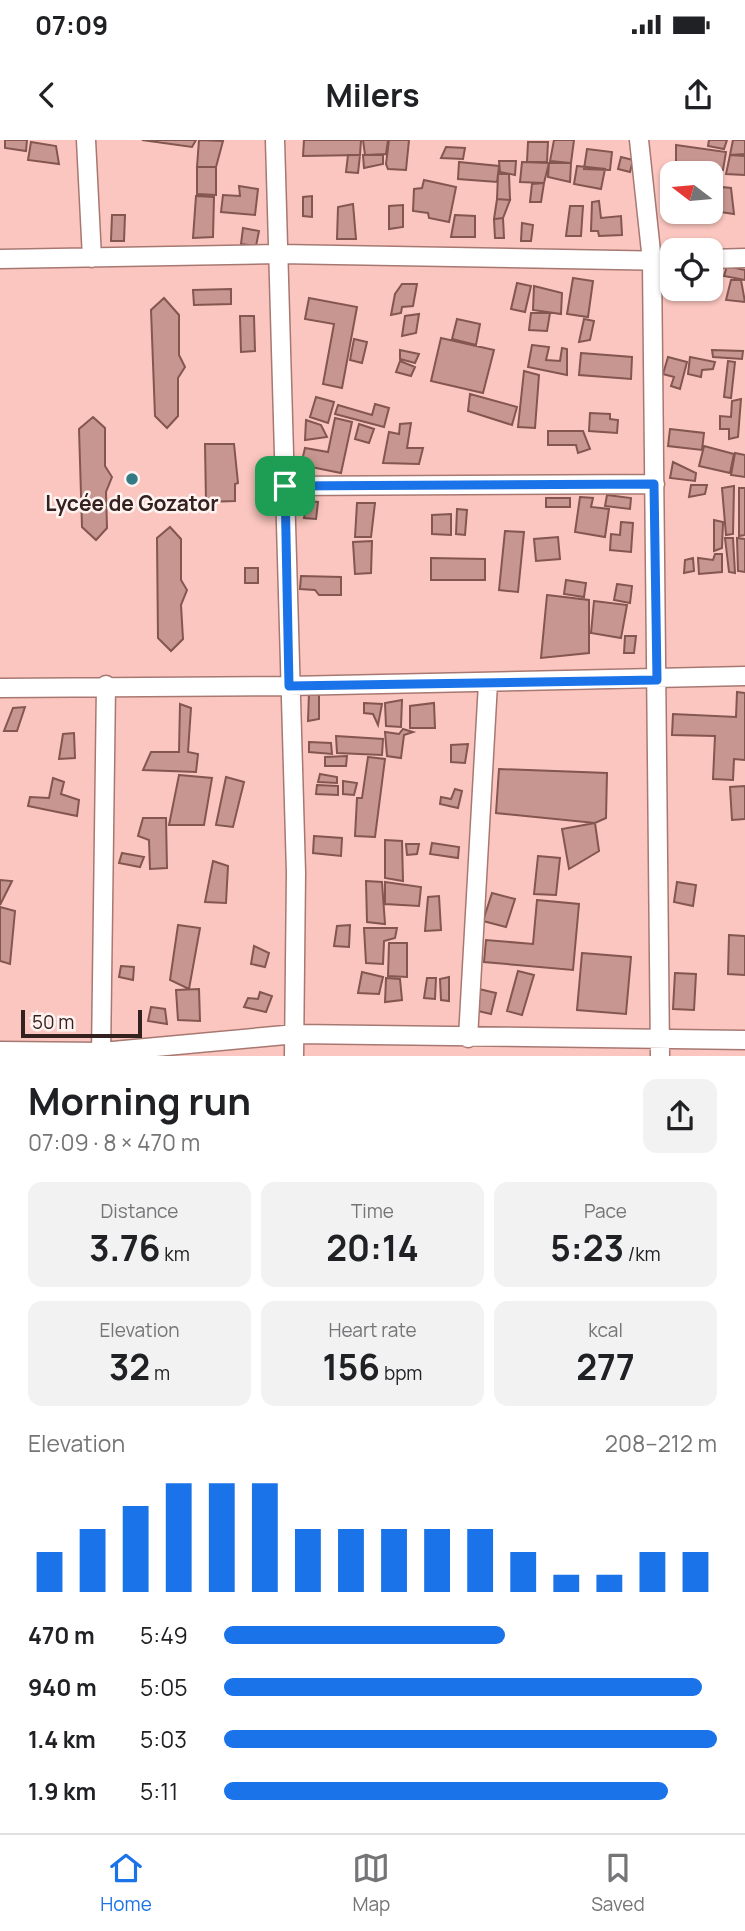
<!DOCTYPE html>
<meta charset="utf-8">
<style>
:root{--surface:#fff;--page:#f2f2f2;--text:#202124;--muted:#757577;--line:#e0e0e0;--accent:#1a73e8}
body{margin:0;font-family:Manrope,sans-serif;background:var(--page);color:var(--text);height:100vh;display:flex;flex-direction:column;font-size:26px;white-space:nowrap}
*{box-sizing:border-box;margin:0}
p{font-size:23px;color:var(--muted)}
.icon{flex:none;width:38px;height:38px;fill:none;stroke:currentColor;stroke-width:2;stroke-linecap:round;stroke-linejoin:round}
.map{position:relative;height:916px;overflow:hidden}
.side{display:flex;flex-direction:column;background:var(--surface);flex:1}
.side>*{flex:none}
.needle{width:46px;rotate:286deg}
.buttons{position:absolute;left:660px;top:21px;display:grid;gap:14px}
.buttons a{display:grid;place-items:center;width:63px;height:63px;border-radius:14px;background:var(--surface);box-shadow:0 2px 5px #0004;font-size:35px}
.scale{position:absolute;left:21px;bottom:18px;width:121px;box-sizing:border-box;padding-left:7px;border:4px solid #34201e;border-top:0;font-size:19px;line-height:24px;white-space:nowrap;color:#34201e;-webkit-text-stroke:5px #fef3f1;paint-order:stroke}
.pin{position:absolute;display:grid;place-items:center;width:60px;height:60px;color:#fff;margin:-30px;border-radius:14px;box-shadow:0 4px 10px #0006}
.round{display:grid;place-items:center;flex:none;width:74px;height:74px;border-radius:14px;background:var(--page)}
.headline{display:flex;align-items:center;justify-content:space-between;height:119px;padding:0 28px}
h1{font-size:38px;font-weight:700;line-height:52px}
.metrics{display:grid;grid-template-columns:repeat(3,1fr);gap:10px;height:119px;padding:7px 28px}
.metrics div{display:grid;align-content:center;border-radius:14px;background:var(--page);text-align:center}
.metrics b{font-size:35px;font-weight:700}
.metrics small{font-size:19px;font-weight:400}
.metrics p{font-size:19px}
.chart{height:196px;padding:14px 28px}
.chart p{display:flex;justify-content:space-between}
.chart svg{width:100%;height:126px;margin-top:7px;stroke:var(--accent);stroke-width:6}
ul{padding:0 28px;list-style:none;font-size:23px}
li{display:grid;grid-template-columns:112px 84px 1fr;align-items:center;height:52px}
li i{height:18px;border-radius:9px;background:var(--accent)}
.status{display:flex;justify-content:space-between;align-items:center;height:49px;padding:0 35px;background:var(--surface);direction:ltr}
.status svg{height:19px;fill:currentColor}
header{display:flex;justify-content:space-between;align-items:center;height:91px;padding:0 28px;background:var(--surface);font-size:32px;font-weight:700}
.tab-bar{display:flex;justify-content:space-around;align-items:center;height:98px;border-top:2px solid var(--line);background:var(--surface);font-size:19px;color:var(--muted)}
.tab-bar a{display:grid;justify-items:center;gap:4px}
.tab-bar .current{color:var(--accent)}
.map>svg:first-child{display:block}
.building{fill:#c89690;stroke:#835650;stroke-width:2}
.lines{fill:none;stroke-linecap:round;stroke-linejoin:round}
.minor-casing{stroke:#a77872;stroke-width:21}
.minor{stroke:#fff;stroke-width:18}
.route-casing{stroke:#fff;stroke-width:14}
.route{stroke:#1a73e8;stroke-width:9}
.poi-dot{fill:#337b84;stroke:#fef3f1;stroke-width:2.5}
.labels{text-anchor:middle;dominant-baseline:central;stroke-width:5;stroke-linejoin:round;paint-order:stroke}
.poi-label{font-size:21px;font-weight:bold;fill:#34201e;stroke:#fef3f1}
</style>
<div class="status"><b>07:09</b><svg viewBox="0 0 49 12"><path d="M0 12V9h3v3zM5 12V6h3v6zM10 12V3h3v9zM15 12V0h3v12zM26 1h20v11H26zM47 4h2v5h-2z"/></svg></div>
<header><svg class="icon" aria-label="back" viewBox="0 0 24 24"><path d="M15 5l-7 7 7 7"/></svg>Milers<svg class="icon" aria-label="share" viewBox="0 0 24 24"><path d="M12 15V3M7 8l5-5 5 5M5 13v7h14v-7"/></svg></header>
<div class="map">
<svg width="745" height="916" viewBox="0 0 745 916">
<rect width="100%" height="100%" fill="#fbc6bf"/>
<!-- building -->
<path class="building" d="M5,0h22l-1,11 -21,-3z
M142,0h54l-4,7z
M199,0l24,1 -7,26h-19z
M304,0h57l-1,15 -57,1z
M363,0h25l-2,14 -21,1z
M389,0h20l-3,30 -18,-1 -2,-5z
M554,0h20l-3,23 -21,-2z
M709,0h18l-3,9 -16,-3z
M733,0h12v14l-15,1z
M31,2l25,4 3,18 -31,-4z
M528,2h20l-1,20h-20z
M676,5l50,7 -3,18 -47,-7z
M446,7l19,1 -2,11 -22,-1z
M587,9l25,3 -2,18 -26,-1z
M348,15h12l-2,18 -12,-1z
M363,15h20v9l-19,4z
M730,15l15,1v19l-19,-1z
M621,17l12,3 -3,12 -12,-3z
M499,21h17l-1,14 -15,-3z
M459,22l40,4 -2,16 -39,-3z
M522,22l27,1 -5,20 -24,-1z
M549,23h22l-1,19 -22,-5z
M577,26l28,3 -4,20 -27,-5z
M197,27h19v28l-19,-1z
M498,34h11l1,26 -13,-1z
M424,40l32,7 -7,35 -20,-4 -1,-5 -15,-2 1,-22 8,-1z
M544,43l-3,19h-11l2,-18z
M239,46l19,3 -3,26 -34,-3 2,-17 17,1z
M722,47l9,1 3,26 -14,-2z
M196,56l18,1 -1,40 -20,1z
M312,56v21l-9,-1v-19z
M497,59l13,1 -7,18 -9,1z
M599,61l2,17 20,-2 1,19 -23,1 -1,-5h-7l1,-29z
M353,64l3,35h-19l1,-32z
M403,65v22l-14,2v-23z
M570,66h13l-2,30h-15z
M112,75h13l-1,26h-13z
M455,75l20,1v21h-24z
M503,78l1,20h-9l-1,-19z
M522,83l11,2 -2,16h-10z
M243,88l16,3 -3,15 -15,-2z
M727,126l18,4v10l-21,-4z
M573,138l20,3 -5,36 -21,-3z
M731,140h10l4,22 -19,-2z
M517,143l14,3 -6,26 -14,-3z
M402,144h15l-4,22 -11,1 -1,6 -10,2 4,-21z
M534,146l28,7 -1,21 -28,-4z
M231,149v15l-37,1 -1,-15z
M677,149h13l1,11h-14z
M164,158l15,17v40l6,12 -7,11v38l-11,12 -12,-12 -4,-106z
M309,158l48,9 -15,81 -19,-4 11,-60 -29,-5z
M531,173h19l-3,18 -18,-1z
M419,174l-3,19 -14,3 3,-20z
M240,176h14l1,35 -14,1z
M457,179l23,5 -4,21 -24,-6z
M584,179l10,2 -4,19 -11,2z
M441,198l53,12 -11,43 -52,-12z
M354,199l13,3 -5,21 -12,-3z
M532,205l17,2 -3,13 14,1 2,-13 5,1v26l-39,-8z
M400,210l19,4 -4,9 -15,-4z
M712,210l31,1 -1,8 -29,-2z
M581,213l51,4 -1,22 -52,-4z
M668,217l19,5 -7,27 -9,-3 3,-9 -11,-3z
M690,217l25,5 -2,7 -11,1 -1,7 -13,-3z
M400,221l15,6 -4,9 -15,-4z
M728,221l7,1 -4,36 -7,-1z
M524,231l15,4 -4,53 -17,-1z
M470,254l47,13 -5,18 -44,-14z
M316,257l18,5 -6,21 -18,-6z
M741,259l-3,38 -9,2v-10h-9v-13l11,1 1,-16z
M375,264l14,4 -5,19 -49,-13 3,-9 34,10z
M590,273l20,1v5l8,1 -1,13 -28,-2z
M93,277l12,11v38l7,11 -6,15 1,36 -11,12 -14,-13 -3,-98z
M335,278l17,4 -11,51 -40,-8 4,-17 23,4z
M306,280l15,5 6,12 -22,3z
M411,283l-4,25h16l-4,16 -36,-1 6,-31 10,2 1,-10z
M359,284l15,5 -5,14 -14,-4z
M670,289l34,4 -2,17 -34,-4z
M548,291h35l7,18 -12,4 -2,-8h-28z
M205,304h29l4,39 -3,1v17l-29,1z
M704,306l30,8 -4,19 -31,-7z
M735,313l10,2v22l-14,-2z
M673,322l23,11 -1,8 -25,-3z
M691,345h16l-2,9 -16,3z
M734,346l-1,48 -7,1 -4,-47z
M739,348h6v47l-6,1z
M607,355l24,3 -1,11 -25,-3z
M580,357l13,1 -2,9 18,2 -4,28 -30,-5z
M546,358h24v9h-24z
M307,361l11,1 -2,17 -12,-1z
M357,363h18l-4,34h-16z
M457,369l10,1 -2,25 -9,-1z
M451,374v21l-19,-1v-19z
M714,380l9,2 -1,26 -8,3z
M621,382l12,1 -2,29 -21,-2 1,-16 9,1z
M170,387l11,12v41l6,10 -6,15 2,34 -12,12 -13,-13 -1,-100z
M505,391l19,1 -6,60 -19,-2z
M558,397l2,22 -24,2 -2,-22z
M725,398h8l2,35 -6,-1z
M737,398l8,1v33l-7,-1z
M372,401l-1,32 -16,1 -2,-32z
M715,414h7v18l-23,2 -1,-16 15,2z
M431,418l54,1v21h-54z
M693,418l1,13 -10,2 1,-13z
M245,428h13v15h-13z
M301,436l40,1v18h-22l-4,-5 -15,-1z
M566,440l20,3 -2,14 -20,-3z
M617,444l15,2 -2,17 -16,-3z
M547,455l42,5v53l-48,5z
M594,461l33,4 -6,33 -30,-5z
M625,496h11l-2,17h-10z
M319,552v27l-11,2 1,-28z
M737,552l8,1v67l-11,-1 -1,21 -20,-1 2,-43 -43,-1 1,-21 63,3z
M402,560l-1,27 -15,-1 -1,-23z
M364,563l18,1 -4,21 -5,-11 -9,-1z
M434,563l1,25h-25v-22z
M180,564l11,4 -3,44 10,2 -2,18 -53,-2 8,-18h28z
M25,567l-8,24h-13l9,-23z
M403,589l10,3 -9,3 -3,23 -14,-2 -2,-24 14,2z
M74,593l1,25 -16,1 4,-25z
M336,596l47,3 -1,16 -45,-2z
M309,602l22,1 1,11 -23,-2z
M468,604l-3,19 -14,-1v-17z
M347,616l-1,10h-21v-9z
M368,617l17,2 -10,78 -20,-1 2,-38h5z
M499,629l108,4 -1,45 -11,5 -99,-10z
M320,634l17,3v6l-19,-1z
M179,635l33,3 -8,47h-35z
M226,637l18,5 -11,45 -17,-2z
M53,638l11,4 -3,12 18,6 -2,16 -49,-10 2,-9 19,1z
M343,641l14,2 -3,12 -11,-1z
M317,645l21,1v9l-22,-1z
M745,646v33l-13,1 -2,-33z
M455,649l7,2 -4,17 -18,-4 1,-7 10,2z
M143,678h23l1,50 -17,1 -1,-29 -11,-4z
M595,683l4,28 -30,18 -7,-40z
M314,696l28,2 -1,18 -28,-3z
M385,700l17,1 1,40 -18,-3z
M432,703l27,4 -1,11 -28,-4z
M406,704h13l-2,10 -10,1z
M122,713l22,4 -4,10 -21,-4z
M538,716l22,2 -4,37 -22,-1z
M213,721l15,5 -2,37 -21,-1z
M0,740l12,1 -12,24z
M366,741l16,1 3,42 -18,-2z
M385,742l36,5 -2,19 -34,-2z
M677,742l19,3 -3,21 -19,-4z
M492,753l23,6 -9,28 -23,-6z
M439,756l2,34 -16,1 3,-34z
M537,760l42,4 -6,66 -89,-8 2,-22 47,4z
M0,767l15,4 -5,53 -10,-3z
M178,785l22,3 -11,61 -19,-9z
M350,785l-1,22 -15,-1 3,-20z
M364,788h33l-2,10 -11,3 -1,23 -17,-1z
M729,795l16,1v39l-17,-1z
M389,803h18v34l-19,-1z
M254,806l15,7 -4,14 -14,-3z
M582,813l49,4 -5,57 -49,-4z
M121,826l13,1 -1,13 -14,-3z
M518,831l16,4 -12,40 -15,-4z
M362,832l21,5 -4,17 -21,-1z
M675,833l21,1 -2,36 -21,-1z
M449,837v24l-8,-1 -1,-21z
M386,838l14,1 2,21 -17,2z
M427,838h9l-1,21 -11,-1z
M199,849l1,32 -22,-1 -2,-30z
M479,849l17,4 -5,21 -17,-4z
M260,852l12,4 -6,16 -22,-5 4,-9 10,1z
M151,867l14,2 2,15 -19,-3z"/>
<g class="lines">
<!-- minor casing -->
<g class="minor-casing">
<path id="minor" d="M86,0l6,118
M275,0l21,733 -2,183
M639,0l13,121 8,795
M0,119l279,-5 393,7
M710,119l35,-1
M285,346l370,-2
M0,548l289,-2 456,-10
M468,898l20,-355
M0,911l102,1 194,-18 449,6
M101,916l5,-371"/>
</g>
<!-- minor -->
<use href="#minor" class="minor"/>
</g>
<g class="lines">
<!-- route casing -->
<g class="route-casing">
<path id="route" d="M654,344l3,196 -368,6 -4,-200z"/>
</g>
<!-- route -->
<use href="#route" class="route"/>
</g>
<!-- markers -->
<circle class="poi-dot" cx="132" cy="339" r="7"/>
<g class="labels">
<!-- poi labels -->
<g class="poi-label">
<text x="132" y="363">Lycée de Gozator</text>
</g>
</g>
</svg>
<div class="buttons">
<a><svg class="needle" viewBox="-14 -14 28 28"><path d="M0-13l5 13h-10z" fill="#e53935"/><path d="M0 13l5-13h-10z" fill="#757577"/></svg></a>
<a><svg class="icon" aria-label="locate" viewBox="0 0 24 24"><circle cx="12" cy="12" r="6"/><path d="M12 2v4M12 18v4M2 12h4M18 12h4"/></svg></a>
</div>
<div class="scale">50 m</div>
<div class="pin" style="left:285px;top:346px;background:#1e9e55"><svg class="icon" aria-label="arrive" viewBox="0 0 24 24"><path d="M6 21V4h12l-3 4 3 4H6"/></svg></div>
</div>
<section class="side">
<div class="headline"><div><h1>Morning run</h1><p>07:09 · 8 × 470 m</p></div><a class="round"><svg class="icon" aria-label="share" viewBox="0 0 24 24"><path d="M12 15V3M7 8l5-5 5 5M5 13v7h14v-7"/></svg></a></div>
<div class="metrics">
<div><p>Distance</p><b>3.76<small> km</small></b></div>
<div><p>Time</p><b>20:14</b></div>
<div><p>Pace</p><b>5:23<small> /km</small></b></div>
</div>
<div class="metrics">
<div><p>Elevation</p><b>32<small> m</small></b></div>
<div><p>Heart rate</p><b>156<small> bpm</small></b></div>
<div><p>kcal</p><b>277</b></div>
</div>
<div class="chart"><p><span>Elevation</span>208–212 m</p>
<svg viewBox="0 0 160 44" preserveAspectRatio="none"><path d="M5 44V30M15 44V22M25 44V14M35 44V6M45 44V6M55 44V6M65 44V22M75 44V22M85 44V22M95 44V22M105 44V22M115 44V30M125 44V38M135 44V38M145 44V30M155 44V30"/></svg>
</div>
<ul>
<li><b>470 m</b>5:49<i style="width:57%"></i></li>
<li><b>940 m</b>5:05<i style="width:97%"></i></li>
<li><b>1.4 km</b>5:03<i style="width:100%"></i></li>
<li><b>1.9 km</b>5:11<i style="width:90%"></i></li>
</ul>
</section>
<nav class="tab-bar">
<a class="current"><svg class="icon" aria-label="home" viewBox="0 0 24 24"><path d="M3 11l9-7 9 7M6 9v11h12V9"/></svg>Home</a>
<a><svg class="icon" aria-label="map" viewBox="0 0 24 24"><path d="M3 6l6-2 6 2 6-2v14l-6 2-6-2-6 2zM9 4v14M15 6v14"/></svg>Map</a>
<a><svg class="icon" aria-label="saved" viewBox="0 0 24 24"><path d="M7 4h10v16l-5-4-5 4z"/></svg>Saved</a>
</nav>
